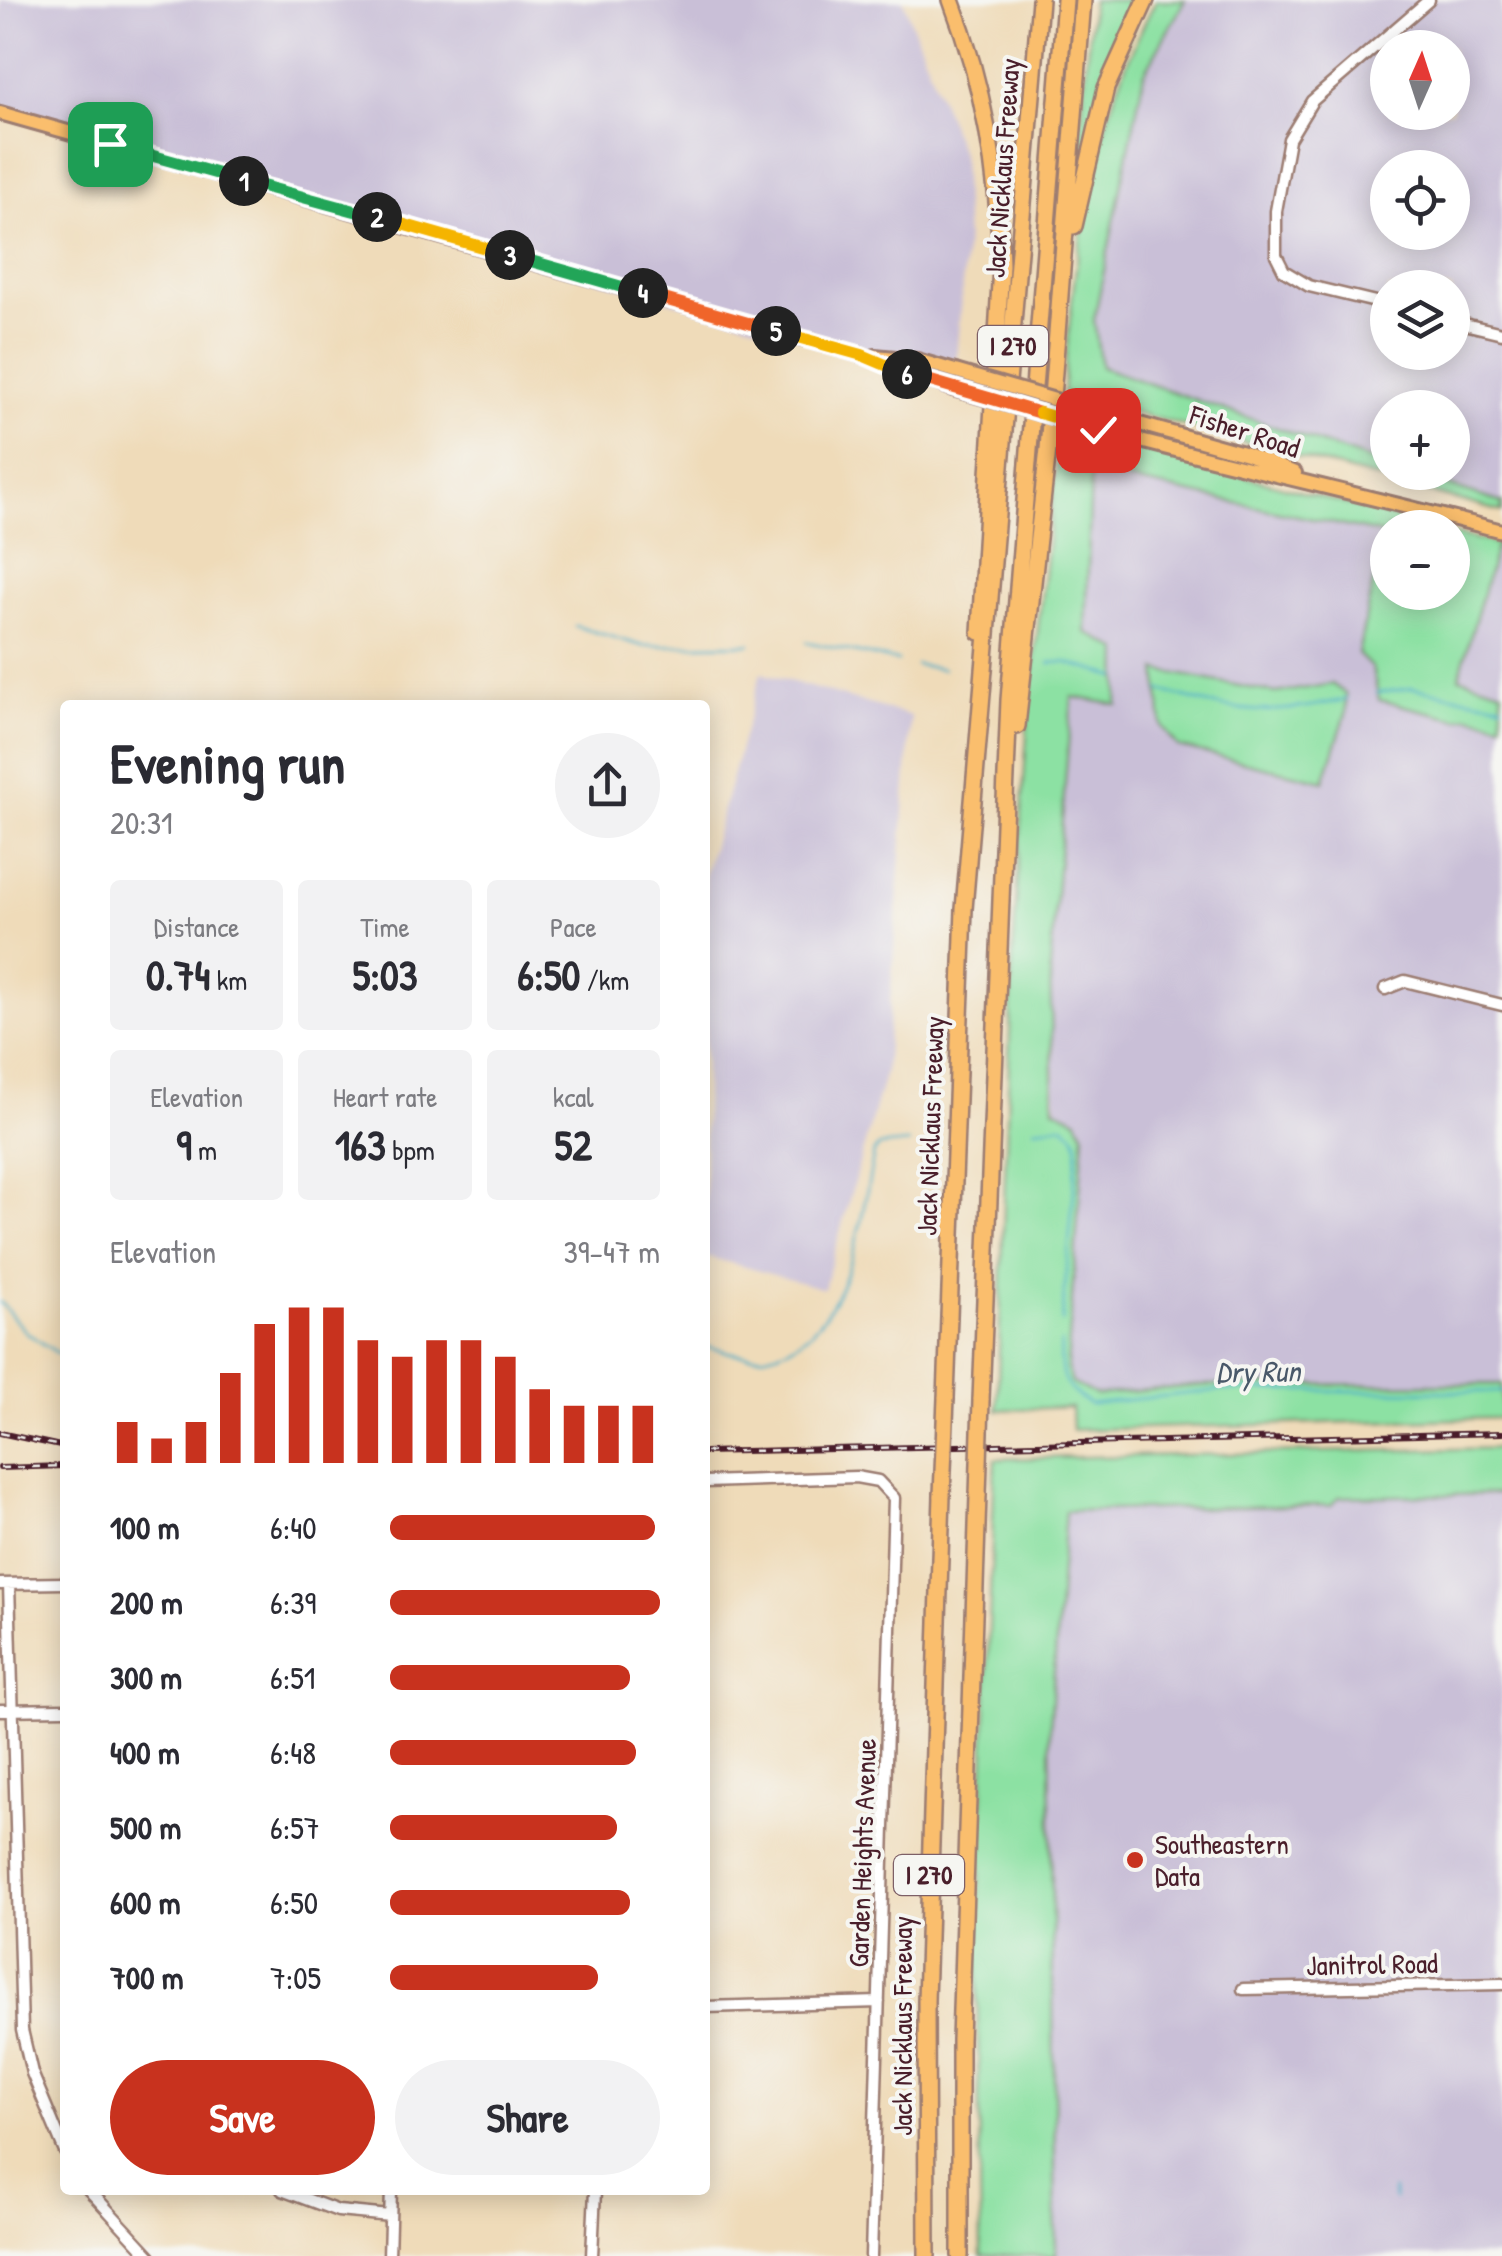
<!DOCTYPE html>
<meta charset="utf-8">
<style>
:root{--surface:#fff;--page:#f2f2f3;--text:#2b2b33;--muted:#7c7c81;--accent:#c8321e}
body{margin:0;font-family:"Patrick Hand",sans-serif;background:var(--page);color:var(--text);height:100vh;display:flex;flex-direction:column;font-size:38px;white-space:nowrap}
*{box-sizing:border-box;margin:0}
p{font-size:32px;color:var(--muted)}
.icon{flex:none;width:55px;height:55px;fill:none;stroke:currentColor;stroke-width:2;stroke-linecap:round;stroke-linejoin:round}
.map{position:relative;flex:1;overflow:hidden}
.panel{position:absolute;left:60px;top:700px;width:650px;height:1495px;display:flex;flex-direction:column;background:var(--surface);border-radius:10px;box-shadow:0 5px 25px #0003}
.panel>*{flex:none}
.needle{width:65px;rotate:3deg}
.buttons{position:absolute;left:1370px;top:30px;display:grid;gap:20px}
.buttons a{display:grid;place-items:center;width:100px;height:100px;border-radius:50%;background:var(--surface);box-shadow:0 5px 25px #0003;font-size:50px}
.pin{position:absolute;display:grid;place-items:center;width:85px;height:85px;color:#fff;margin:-42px;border-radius:20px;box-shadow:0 5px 15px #0006}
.km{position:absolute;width:50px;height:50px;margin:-25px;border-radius:50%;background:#222;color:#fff;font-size:28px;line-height:50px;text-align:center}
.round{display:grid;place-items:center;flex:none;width:105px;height:105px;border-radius:52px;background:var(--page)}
.overview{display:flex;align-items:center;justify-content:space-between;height:170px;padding:0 50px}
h1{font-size:55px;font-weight:700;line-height:75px}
.figures{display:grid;grid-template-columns:repeat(3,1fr);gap:15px;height:170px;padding:10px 50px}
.figures div{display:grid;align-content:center;border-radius:10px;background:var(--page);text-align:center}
.figures b{font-size:42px;font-weight:700}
.figures small{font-size:28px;font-weight:400}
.figures p{font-size:28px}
.chart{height:280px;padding:20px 50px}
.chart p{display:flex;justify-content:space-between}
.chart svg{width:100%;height:180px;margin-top:10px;stroke:var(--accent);stroke-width:6}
.button{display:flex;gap:20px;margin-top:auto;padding:20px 50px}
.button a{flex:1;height:115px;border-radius:60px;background:var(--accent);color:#fff;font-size:40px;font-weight:700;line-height:115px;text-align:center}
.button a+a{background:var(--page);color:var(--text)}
ul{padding:0 50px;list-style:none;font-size:32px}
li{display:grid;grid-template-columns:160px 120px 1fr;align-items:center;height:75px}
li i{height:25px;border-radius:12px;background:var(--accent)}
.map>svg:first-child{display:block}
.industrial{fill:#c9bfd7;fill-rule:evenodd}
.green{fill:#8ce1a3;stroke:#6b8067;stroke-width:2.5}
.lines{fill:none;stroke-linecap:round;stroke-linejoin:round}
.stream{stroke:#47adc6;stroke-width:2.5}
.minor-casing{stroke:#9c7d72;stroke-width:15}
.major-casing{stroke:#9c7d72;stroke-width:18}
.highway-casing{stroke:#9c7d72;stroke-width:20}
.minor{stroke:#fff;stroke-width:10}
.major{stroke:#fabe6d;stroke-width:12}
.highway{stroke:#fabe6d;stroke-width:15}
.rail-casing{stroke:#4a1f2b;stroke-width:6}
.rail{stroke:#f6f6f2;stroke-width:2.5;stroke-dasharray:8;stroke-linecap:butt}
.major-bridge-casing{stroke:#9c7d72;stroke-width:18;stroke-linecap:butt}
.highway-bridge-casing{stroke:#9c7d72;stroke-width:20;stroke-linecap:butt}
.major-bridge{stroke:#fabe6d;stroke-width:12}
.highway-bridge{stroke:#fabe6d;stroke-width:15}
.split-1-casing{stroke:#fff;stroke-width:20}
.split-2-casing{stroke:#fff;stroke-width:20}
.split-3-casing{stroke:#fff;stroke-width:20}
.split-4-casing{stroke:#fff;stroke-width:20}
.split-5-casing{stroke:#fff;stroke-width:20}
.split-6-casing{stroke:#fff;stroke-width:20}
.split-7-casing{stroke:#fff;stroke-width:20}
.split-8-casing{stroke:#fff;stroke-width:20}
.split-1{stroke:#22a559;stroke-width:12}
.split-2{stroke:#22a559;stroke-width:12}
.split-3{stroke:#f5b400;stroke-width:12}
.split-4{stroke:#22a559;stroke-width:12}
.split-5{stroke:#f0652b;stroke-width:12}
.split-6{stroke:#f5b400;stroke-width:12}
.split-7{stroke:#f0652b;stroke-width:12}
.split-8{stroke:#f5b400;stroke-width:12}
.poi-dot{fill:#c8321e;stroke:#f6f6f2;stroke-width:4}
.labels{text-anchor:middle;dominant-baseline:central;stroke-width:8;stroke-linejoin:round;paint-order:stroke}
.shield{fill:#f6f6f2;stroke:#7e6067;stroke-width:2.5}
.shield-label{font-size:25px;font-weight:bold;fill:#4a1f2b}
.street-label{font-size:28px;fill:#4a1f2b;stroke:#f6f6f2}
.poi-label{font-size:28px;fill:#4a1f2b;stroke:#f6f6f2;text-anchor:start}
.water-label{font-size:30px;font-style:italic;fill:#495869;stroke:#f6f6f2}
</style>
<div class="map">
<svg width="1502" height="2256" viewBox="0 0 1502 2256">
<rect width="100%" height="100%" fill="#f6f6f2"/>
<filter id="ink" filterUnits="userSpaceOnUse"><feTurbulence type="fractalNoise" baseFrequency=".01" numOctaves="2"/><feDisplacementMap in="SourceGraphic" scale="20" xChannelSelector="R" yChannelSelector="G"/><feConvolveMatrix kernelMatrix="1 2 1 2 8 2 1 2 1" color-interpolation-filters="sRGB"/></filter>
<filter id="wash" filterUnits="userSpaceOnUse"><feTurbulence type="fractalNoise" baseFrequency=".0048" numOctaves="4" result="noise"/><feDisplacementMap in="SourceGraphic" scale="40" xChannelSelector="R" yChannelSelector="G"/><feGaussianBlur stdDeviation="2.25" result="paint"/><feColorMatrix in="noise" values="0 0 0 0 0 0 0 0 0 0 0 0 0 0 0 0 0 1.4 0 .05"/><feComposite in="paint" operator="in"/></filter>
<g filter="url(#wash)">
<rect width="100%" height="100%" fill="#efdbb9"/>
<!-- industrial -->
<path class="industrial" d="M0,0h903l59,155 4,85 -11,131 -93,-16 -862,-242z
M1185,0h317v503l-94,-30 44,-1v-64h-64l-1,58 -286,-99 -7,-47 50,-247zM1388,48h64v64h-64zM1388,168h64v64h-64zM1388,288h64v64h-64z
M1091,472l293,62 -26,120 14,14 7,31 123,24v661l-298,1 -108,10 -24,-12 -5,-15 -17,-399 15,-238 7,-34 46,7 -32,-72z
M1497,544l5,2v144l-43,-13z
M761,673l150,43 -26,356 -61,217 -119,-33v-383z
M1502,1494v762h-446l-6,-526 15,-219 265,-6 9,-8z"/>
<!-- green -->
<path class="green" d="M1092,0h50l-63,181 -3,-1z
M1156,0h29l-41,74 -50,246 7,47 286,99 1,6 20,1 94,30v9l-439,-119c11,-138 27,-269 93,-393z
M1061,426l369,101 -42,1v64h64l1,-59 44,11 -38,133 43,13v33l-34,-7 -10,3 -79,-19 -7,-32 -14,-14 25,-120 -292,-62 -5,160 33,18 -1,55 -46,-8 -22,272 4,139 22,10 8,15 -17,235 5,15 24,12 108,-10 298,-1v34l-430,12 -1,-23 -74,3 15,-440 16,-255z
M1157,670l119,23 56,-9 14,10v20l-22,67 -146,-34 -16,-21z
M1502,1448v46l-163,3 -8,8 -266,6 -15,219 6,526h-75l-4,-294 18,-503z"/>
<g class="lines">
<!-- stream -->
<path class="stream" d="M575,626l68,20 107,-2
M807,642l91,19
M1050,663l14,-1 53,15
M916,665l27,4
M1160,690c76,24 109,27 187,9
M1377,693l35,-5 90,16
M1035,1128l28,-3 11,9 4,11 -16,177
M0,1302l27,31 38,25
M1061,1343c-1,32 0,45 29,61l133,-14 279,2
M705,1346c20,5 40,12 61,9 84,-16 95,-137 108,-203l5,-6 30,-3
M1393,2189l1,10"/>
</g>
</g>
<g filter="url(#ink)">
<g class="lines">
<!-- minor casing -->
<g class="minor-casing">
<path id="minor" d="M1388,305l-79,-19 -25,-15 -8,-16v-44l13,-72 23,-38 117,-101
M1452,321l50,12
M1385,989l20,-8 97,24
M705,1482l151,-5 22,4 16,17 -23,758
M0,1584l65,-1
M9,1584l13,446 10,43 33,79
M0,1710l65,-1
M1243,1989l259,-5
M705,2007l174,-5
M89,2190l61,66
M282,2190l56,21 52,5
M389,2256l2,-66
M592,2256l3,-66"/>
</g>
<!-- major casing -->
<g class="major-casing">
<path id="major" d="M0,113l862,242 91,34
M875,356l42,4 38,11
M1093,411l154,43 48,19
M1091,428c137,37 274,67 411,103"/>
</g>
<!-- highway casing -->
<g class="highway-casing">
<path id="highway" d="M951,0c33,86 47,172 50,265l-21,367
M1074,226l32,-138 40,-88
M1017,726l31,-277 35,-449
M946,1398l18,-489 76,-909
M981,1400l28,-700 56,-700
M927,2256l-1,-255 16,-506
M960,2256v-216l18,-545"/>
</g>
<!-- minor -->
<use href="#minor" class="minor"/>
<!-- major -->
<use href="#major" class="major"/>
<!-- highway -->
<use href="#highway" class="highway"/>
<!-- rail casing -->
<g class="rail-casing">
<path id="rail" d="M0,1433l65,14
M705,1452l797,-19
M0,1468l65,-2"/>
</g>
<!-- rail -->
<use href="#rail" class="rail"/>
<!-- major-bridge casing -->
<g class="major-bridge-casing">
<path id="major-bridge" d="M955,371l138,40
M953,389l138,39"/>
</g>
<!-- highway-bridge casing -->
<g class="highway-bridge-casing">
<path id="highway-bridge" d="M942,1495l4,-97
M978,1495l3,-95"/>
</g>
<!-- major-bridge -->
<use href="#major-bridge" class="major-bridge"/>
<!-- highway-bridge -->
<use href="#highway-bridge" class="highway-bridge"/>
</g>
</g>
<g class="lines" filter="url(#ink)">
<!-- split-1 casing -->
<g class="split-1-casing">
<path id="split-1" d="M110,144l134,37"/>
</g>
<!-- split-2 casing -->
<g class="split-2-casing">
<path id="split-2" d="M244,181l133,36"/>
</g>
<!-- split-3 casing -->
<g class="split-3-casing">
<path id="split-3" d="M377,217l133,38"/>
</g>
<!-- split-4 casing -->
<g class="split-4-casing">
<path id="split-4" d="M510,255l133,38"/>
</g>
<!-- split-5 casing -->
<g class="split-5-casing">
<path id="split-5" d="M643,293l133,38"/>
</g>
<!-- split-6 casing -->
<g class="split-6-casing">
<path id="split-6" d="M776,331l86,24 45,19"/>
</g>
<!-- split-7 casing -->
<g class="split-7-casing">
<path id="split-7" d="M907,374l133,39"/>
</g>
<!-- split-8 casing -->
<g class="split-8-casing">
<path id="split-8" d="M1040,413l58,17"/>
</g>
<!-- split-1 -->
<use href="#split-1" class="split-1"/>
<!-- split-2 -->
<use href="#split-2" class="split-2"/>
<!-- split-3 -->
<use href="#split-3" class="split-3"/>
<!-- split-4 -->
<use href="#split-4" class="split-4"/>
<!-- split-5 -->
<use href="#split-5" class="split-5"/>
<!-- split-6 -->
<use href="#split-6" class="split-6"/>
<!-- split-7 -->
<use href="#split-7" class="split-7"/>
<!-- split-8 -->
<use href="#split-8" class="split-8"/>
</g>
<!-- markers -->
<circle class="poi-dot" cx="1135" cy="1860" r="10"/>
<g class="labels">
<!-- shield labels -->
<g class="shield">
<rect x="978" y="326" width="70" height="40" rx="8"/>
<rect x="894" y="1855" width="70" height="40" rx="8"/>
</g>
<g class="shield-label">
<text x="1013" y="346">I 270</text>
<text x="929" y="1875">I 270</text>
</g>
<!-- street labels -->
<g class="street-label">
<text transform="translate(1002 168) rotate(-86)">Jack Nicklaus Freeway</text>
<text transform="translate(1245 431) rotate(18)">Fisher Road</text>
<text transform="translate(930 1126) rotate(-88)">Jack Nicklaus Freeway</text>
<text transform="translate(862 1853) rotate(-88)">Garden Heights Avenue</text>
<text transform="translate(1372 1964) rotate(-1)">Janitrol Road</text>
<text transform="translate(902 2026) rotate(-90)">Jack Nicklaus Freeway</text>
</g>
<!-- poi labels -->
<g class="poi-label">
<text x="1155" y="1844">Southeastern<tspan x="1155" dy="32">Data</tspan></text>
</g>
<!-- water labels -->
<g class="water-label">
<text transform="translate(1258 1371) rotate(-1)">Dry Run</text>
</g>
</g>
</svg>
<div class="buttons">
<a><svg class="needle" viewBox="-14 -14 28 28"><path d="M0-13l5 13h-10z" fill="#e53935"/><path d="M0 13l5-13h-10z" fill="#7c7c81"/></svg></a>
<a><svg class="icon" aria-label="locate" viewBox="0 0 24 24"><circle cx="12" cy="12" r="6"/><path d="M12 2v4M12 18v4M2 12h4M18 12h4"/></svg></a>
<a><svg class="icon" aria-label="layers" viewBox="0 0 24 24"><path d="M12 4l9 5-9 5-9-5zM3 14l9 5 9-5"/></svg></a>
<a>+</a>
<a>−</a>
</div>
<div class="pin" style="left:110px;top:144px;background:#1e9e55"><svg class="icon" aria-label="arrive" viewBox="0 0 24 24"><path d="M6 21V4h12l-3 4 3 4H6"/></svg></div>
<div class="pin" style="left:1098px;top:430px;background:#d93025"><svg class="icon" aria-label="check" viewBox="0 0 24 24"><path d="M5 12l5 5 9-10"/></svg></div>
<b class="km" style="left:244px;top:181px">1</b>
<b class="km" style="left:377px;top:217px">2</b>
<b class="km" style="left:510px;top:255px">3</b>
<b class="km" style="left:643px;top:293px">4</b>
<b class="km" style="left:776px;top:331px">5</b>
<b class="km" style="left:907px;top:374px">6</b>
<section class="panel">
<div class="overview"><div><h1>Evening run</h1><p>20:31</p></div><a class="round"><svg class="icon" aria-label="share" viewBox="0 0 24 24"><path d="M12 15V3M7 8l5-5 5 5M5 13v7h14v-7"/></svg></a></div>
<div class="figures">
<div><p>Distance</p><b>0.74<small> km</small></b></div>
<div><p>Time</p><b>5:03</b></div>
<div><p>Pace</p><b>6:50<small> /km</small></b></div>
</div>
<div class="figures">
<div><p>Elevation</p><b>9<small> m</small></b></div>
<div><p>Heart rate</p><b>163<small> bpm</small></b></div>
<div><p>kcal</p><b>52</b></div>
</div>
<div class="chart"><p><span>Elevation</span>39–47 m</p>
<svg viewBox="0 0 160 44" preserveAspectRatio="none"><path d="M5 44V34M15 44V38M25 44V34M35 44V22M45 44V10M55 44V6M65 44V6M75 44V14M85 44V18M95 44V14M105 44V14M115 44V18M125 44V26M135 44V30M145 44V30M155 44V30"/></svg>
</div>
<ul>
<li><b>100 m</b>6:40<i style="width:98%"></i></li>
<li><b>200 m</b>6:39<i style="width:100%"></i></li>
<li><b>300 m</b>6:51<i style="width:89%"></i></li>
<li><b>400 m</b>6:48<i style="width:91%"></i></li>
<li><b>500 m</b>6:57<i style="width:84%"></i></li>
<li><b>600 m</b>6:50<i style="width:89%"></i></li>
<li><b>700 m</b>7:05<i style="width:77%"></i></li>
</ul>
<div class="button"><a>Save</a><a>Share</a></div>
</section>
</div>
